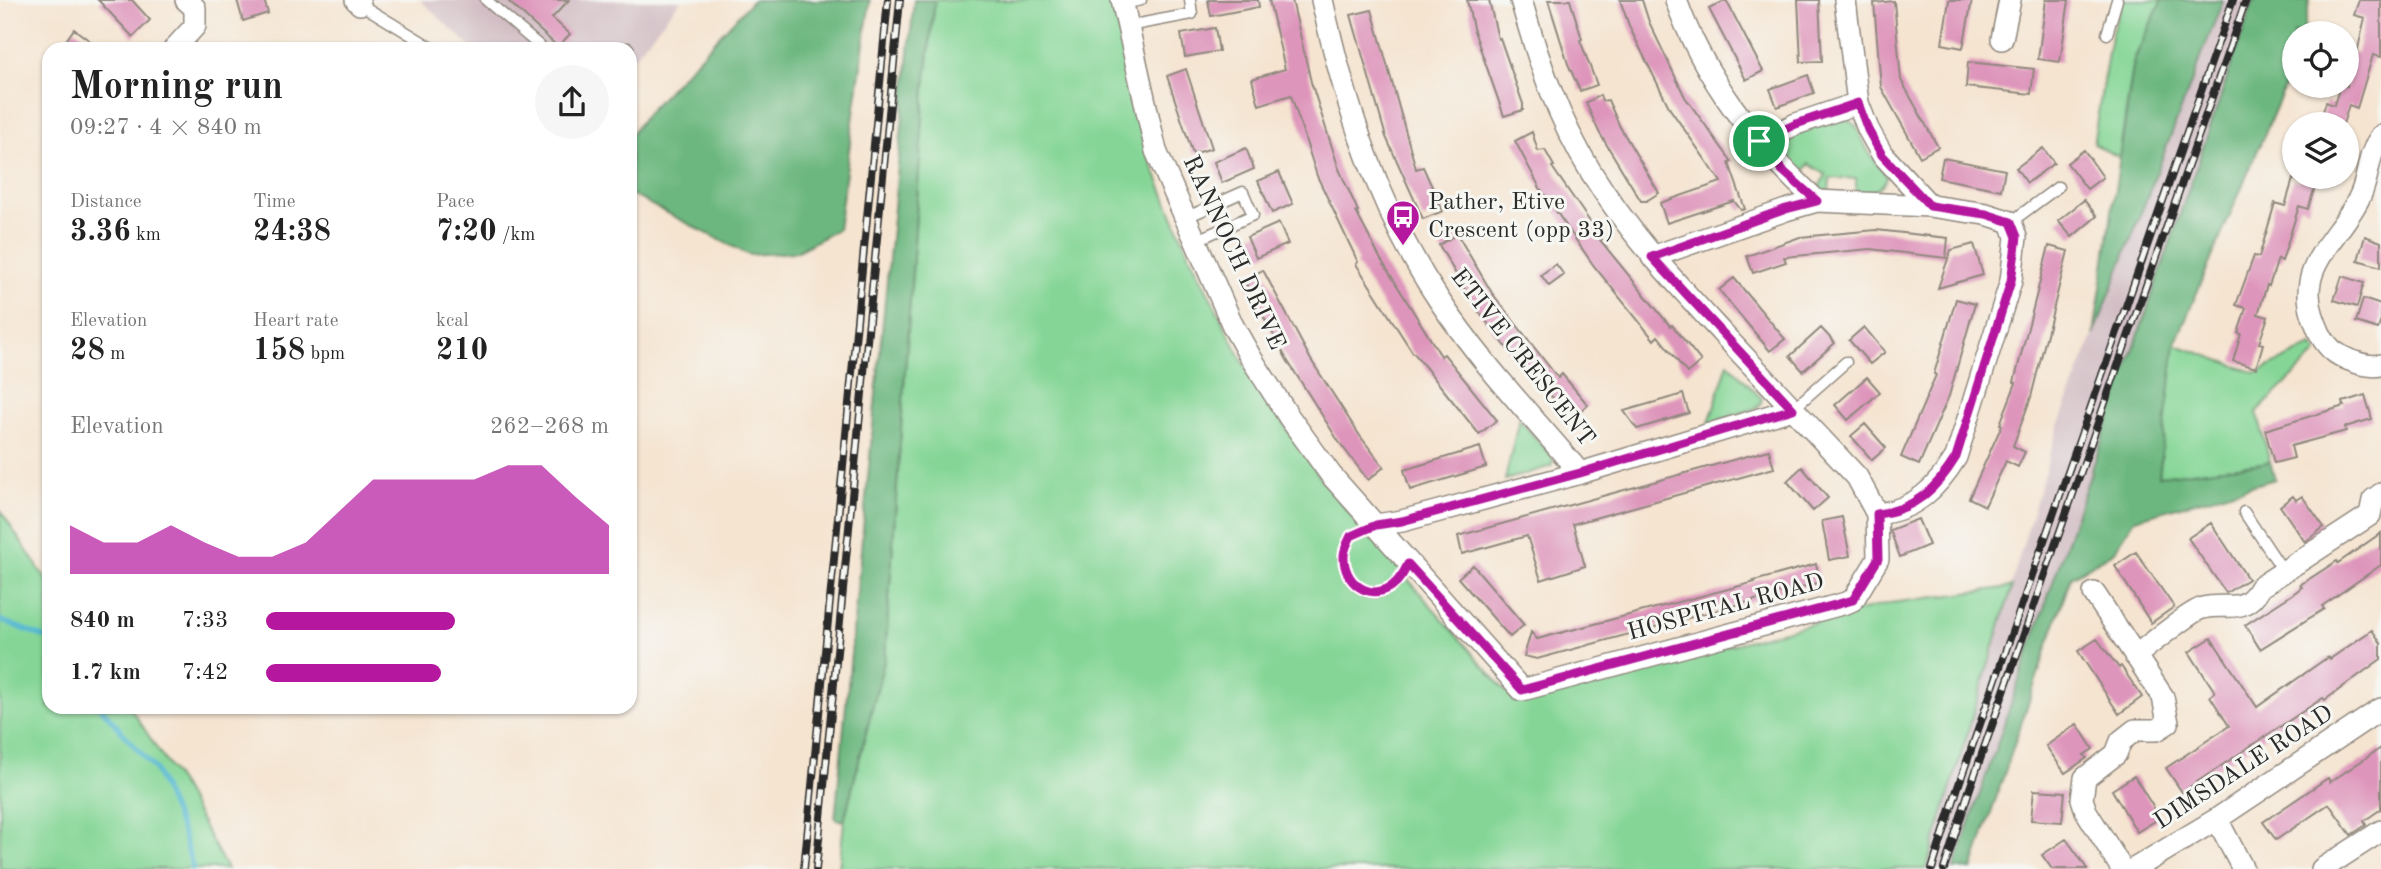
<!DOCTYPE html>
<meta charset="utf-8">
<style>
:root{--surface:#fff;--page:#f6f6f6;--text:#222;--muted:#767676;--accent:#b5179e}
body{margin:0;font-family:"Old Standard TT",serif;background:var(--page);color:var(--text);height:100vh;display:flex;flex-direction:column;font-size:26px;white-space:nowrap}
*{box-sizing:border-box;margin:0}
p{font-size:23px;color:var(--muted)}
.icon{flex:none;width:38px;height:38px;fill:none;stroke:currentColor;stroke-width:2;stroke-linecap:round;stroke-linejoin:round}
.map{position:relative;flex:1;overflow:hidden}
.details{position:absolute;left:42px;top:42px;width:595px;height:672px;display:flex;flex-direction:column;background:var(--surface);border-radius:21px;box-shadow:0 2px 5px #0004}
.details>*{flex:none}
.controls{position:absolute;left:2282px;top:21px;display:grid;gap:14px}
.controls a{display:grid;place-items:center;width:77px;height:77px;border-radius:50%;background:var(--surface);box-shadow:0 2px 5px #0004;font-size:35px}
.pin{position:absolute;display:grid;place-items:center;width:60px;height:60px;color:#fff;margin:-30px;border:4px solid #fff;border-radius:50%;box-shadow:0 2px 7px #0007}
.round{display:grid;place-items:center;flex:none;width:74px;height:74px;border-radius:37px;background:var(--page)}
.headline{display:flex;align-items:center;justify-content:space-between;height:119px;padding:0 28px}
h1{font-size:38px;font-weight:700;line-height:52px}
.stats{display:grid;grid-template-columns:repeat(3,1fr);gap:10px;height:119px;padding:7px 28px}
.stats div{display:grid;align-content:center}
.stats b{font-size:30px;font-weight:700}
.stats small{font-size:19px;font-weight:400}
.stats p{font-size:19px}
.chart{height:196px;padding:14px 28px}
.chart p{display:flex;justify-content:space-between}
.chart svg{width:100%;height:126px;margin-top:7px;fill:var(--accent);opacity:.7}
ul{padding:0 28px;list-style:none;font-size:23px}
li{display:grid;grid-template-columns:112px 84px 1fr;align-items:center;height:52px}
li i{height:18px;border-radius:9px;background:var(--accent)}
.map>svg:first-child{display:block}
.industrial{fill:#d2bec4}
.green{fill:#85d696;stroke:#588060;stroke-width:2}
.forest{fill:#6cb77f;stroke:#4c7155;stroke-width:2}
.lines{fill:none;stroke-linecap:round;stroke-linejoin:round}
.stream{stroke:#53b8d1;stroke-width:5}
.building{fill:#de95bb}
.lane-casing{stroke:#90887e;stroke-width:13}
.street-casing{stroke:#90887e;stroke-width:24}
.lane{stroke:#fff;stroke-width:10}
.street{stroke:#fff;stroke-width:21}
.rail-casing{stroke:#2b2b2b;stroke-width:8}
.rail{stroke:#f6f6f2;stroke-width:5;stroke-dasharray:16;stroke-linecap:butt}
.route-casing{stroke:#fff;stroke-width:14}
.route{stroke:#b5179e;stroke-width:9}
.labels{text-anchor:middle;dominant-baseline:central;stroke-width:6;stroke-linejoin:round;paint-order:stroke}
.poi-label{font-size:24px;fill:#2b2b2b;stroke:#f6f6f2;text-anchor:start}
.street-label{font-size:24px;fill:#2b2b2b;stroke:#f6f6f2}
</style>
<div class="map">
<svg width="2381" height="869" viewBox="0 0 2381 869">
<rect width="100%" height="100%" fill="#f6f6f2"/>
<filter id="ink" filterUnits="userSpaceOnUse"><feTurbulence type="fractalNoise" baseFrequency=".0143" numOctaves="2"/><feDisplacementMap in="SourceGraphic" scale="14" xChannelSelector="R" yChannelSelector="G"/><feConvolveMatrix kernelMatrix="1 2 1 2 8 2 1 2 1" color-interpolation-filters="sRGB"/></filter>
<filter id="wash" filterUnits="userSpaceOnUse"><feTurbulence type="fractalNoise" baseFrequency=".00686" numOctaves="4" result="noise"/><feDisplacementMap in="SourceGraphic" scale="28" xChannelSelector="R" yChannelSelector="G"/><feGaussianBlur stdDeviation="1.57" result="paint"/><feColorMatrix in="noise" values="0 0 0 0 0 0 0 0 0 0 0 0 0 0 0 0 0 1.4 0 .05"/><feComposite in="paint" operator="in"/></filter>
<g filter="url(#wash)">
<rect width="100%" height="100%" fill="#f5e4d0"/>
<!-- industrial -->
<path class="industrial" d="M420,0h261l-51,62v-13h-157z
M2223,0h31l-300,869h-28l133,-445z"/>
<!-- green -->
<path class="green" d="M935,0h178l34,153 42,101 56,112 78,116 192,220 375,-99 122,-16 -86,282h-1087l5,-48 41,-164 40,-570z
M2123,0h39l-28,60 -15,97 -26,-13 18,-109z
M1837,120h11l8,6 12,25 19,26c-6,15 -17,15 -31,16v-14l-26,-1 -1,14 -11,-4 8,-13 -17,-11 -8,12 -15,-16 -4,-9c10,-21 34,-25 55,-31z
M2174,344l82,29 56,-27 5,7 -60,59 13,50 -111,15z
M1728,363l34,36 -2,6 -9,5 -42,13z
M1519,419l34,39 -1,8 -47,14z
M0,510l49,74v123h81l54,83 43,79h-227z"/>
<!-- forest -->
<path class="forest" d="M753,0h117l-32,229 -42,23 -47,3 -119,-61v-58l17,-23z
M914,0h21l-10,87 -40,570 -41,164 -9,-2z
M2162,0h61l-129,335 40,-275z
M2254,0h56l-7,33h-9v32l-119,279 -16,132 111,-14 5,17 -140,40 -20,32 -44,26 -99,292h-18z"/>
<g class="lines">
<!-- stream -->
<path class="stream" d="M0,620l49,19
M100,707l55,62 28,65 10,35"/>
</g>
<g id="blocks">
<!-- building -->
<path class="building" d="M98,0h34l18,20 -17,17z
M237,0h27l4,13 -25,8z
M507,0h62l-17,18 18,16 -12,13z
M1208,0h50l1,7 -48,9z
M1269,0h23l19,82 28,87 19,42 -2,1 24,46 61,98 3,-2 53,66 -18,14 -65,-81h-1l-57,-89 2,-2 -41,-86 -26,-81 -32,10 -7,-26 33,-10z
M1467,0h22l9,39 2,-1 23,66v6l-19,6 -31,-88z
M1548,0h22l12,39 -2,1 17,45 -17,6 -12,-27z
M1620,0h22l7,22 36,75 47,65 -3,1 16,46 -4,1 -7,-9 -67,22 -7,-20 61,-21 -51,-73 -40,-81z
M1726,0l37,71 -17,9 -37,-71z
M1798,0h21l3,61 -21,1z
M1949,0h23l-9,48 -21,-4z
M2046,0h23l-9,62 -22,-3z
M2359,0h22v57l-8,-2 -16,53 -8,-3 -6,19h-24l7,-22 8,3 6,-19h7v-26l3,-9 7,2 8,-35 -11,-3z
M1894,1l7,79 37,67 -18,10 -39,-70 -7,-84z
M1372,10l44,159 7,-2 20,44 -20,8 -37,-82 -35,-122z
M1215,28l4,23 -34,6 -4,-23z
M74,29l27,20h-41z
M1968,62l66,7 -3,25 -65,-7z
M1186,69l26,79 -19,6 -26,-78z
M1808,75l6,18 -37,14 -7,-18z
M1600,95l2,6 6,-1 12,27 39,66 -13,8h-5l-42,-69 -13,-29z
M1532,132l6,19 7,-1 9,16 -2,1 50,72 -2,1 70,86 2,-1 29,36 -14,12 -29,-37 -4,4 -60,-74 -54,-78 -25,-47z
M1246,148l8,21 -32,14 -8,-21z
M2043,148l11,15 -27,20 -11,-15z
M2084,150l19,27 -16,12 -20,-26z
M1943,158l62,12 -4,20 -62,-12z
M1279,172l14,32 -21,9 -14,-32z
M2301,177h17l-10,32 -9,-3 -17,55 -4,-2 -9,27 -2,-1 -9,29 10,3 -9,26 4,1 -7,24 -23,-7 8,-27 -3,-1 8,-25 -10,-3 18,-49 5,1 16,-54 10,3 8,-27 6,2z
M2084,200l13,16 -25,21 -14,-16z
M1279,223l9,21 -32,14 -9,-21z
M1876,230l72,8 -2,20 -76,-9 -86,8 2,5 -33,11 -6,-17 53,-19z
M1457,234l35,59 66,85 4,-4 26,31 -16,14 -37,-41 -3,2 -57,-73 -36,-62z
M2365,236l16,6v25l-23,-7z
M1974,244l9,31 -45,13 13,-38z
M2049,246l19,5 -37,146 -18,49 12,6 -7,15 -12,-6 -21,45 -16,-8 33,-73 -2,-1 16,-41 -2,-1z
M1556,264l8,11 -15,11 -8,-11z
M1263,270l48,90 49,76 24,31 -16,13 -29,-38 -52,-82 -43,-80z
M2342,276l22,7 -7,24 -23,-7z
M1734,278l51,61 -15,12 -51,-61z
M1956,299l19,5 -26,92 -30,69 -18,-8 35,-82 -2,-1z
M2363,299l18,6v15l-3,9 -22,-7z
M1864,327l21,25 -15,12 -21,-24z
M1821,328l14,15 -32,28 -13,-15z
M1867,377l13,15 -32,28 -13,-15z
M1683,394l6,19 -52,16 -13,-18z
M2365,395l7,24 -27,8 1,4 -55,15 3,12 -20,5 -9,-33 79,-24 -1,-4z
M1865,424l21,24 -14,12 -21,-24z
M1480,447l6,20 -76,23 -6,-20z
M1769,450l5,18 -201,56 12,42 -44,14 -14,-44 -65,18 -4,-18z
M1802,467l26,31 -15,13 -26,-30z
M2293,496l3,4 6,-4 22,31 -19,15 -25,-36z
M1842,517l8,39 -21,4 -7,-39z
M1918,519l11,26 -29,12 -10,-27z
M2211,523l37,56 -22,14 -38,-55z
M2381,533v32l-59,41 2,3 -64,40 -15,-24 48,-31 9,-7 -2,-2 37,-24 1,2z
M2136,552l38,55 -23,16 -36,-57z
M1816,564l5,18 -284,77 -13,-3 7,-24 6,7 218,-57 -1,-1z
M1473,565l51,60 -14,12 -52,-59z
M2372,630l9,13v16l-56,41 -2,-2 -141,94 -16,-24 63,-42 -19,-30 5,-4 -26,-40 22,-14 46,69 71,-50 2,2z
M2097,639l22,29 2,-2 21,31 -23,17 -41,-63z
M2077,724l16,25 -9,6 3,3 -22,15 -19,-27z
M2381,748v61l-17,12 2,4 -15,10 -22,-31 -53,36 -13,-18 65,-44 2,4z
M2134,776l26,42 -23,14 -25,-42z
M2034,790l31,2 -3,30 -31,-2z
M2066,839l11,15 10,15h-35l-10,-14z"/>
</g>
</g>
<g filter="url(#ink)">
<use href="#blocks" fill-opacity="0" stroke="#90887e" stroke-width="2"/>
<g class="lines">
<!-- lane casing -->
<g class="lane-casing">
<path id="lane" d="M486,0l57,49
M360,4l74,45
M1123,4l18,-4
M1128,26l64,-12 -2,-14
M2107,34l10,-34
M627,49l1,-1
M1185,218l58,-26 10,23 -58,26
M2011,222l47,-35
M1793,409l53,-47
M2244,512l40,60
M1376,525l-25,11c-3,6 -7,13 -7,20 -1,26 25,47 48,30 8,-6 12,-14 16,-22"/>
</g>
<!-- street casing -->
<g class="street-casing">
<path id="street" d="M356,0l4,4
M1122,0l34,151 77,175 18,32 38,59 42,58 191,215 324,-87 7,-3 25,-41 -1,-45 -20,-37c-45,-48 -90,-96 -135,-144 -47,-51 -94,-101 -131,-161 -33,-53 -53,-112 -70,-172
M1322,0c23,105 57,210 117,300 41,62 94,117 141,173
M1676,0c27,77 81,147 141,201
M1845,0l13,103 10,26 14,25 48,52
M2002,39l8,-39
M174,49l21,-23v-18l-9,-8
M2381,136c-15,22 -11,39 -21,60 -19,41 -65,69 -47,120 5,14 8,23 18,33 11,10 35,19 50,16
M1760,141l36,-17 62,-21
M1652,257l134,-47 31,-9 113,5 56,8 25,8 5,15 -5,44 -55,176c-19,31 -41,53 -79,57
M1376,525l26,-4 178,-48 213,-64
M2094,593l69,104 5,26 -11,7h-22l-14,11 -5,13 -31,24 -3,21 4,12 36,58
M2135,656c12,-9 57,-46 68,-48 24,-6 41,8 57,-21l110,-72 3,-15 8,-6
M2217,819l26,50
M2134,869l83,-50 164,-110
M2322,869l59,-38"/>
</g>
<!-- lane -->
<use href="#lane" class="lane"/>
<!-- street -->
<use href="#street" class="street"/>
<!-- rail casing -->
<g class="rail-casing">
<path id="rail" d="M804,869l84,-869
M816,869l84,-869
M1932,869l26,-82 275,-787
M1944,869l25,-78 277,-791"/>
</g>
<!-- rail -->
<use href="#rail" class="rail"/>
</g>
</g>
<g class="lines" filter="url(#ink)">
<!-- route casing -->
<g class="route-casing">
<path id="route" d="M1858,103l10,27 14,25 48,51 56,8 25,8 6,15 -6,44 -55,176c-19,31 -41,53 -79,57l1,45 -25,41 -331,90 -114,-126c-4,8 -8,16 -16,22 -23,16 -49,-4 -48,-30 0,-7 4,-14 7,-20l25,-11 26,-4 178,-48 213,-64 -141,-152 134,-48 31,-8 -35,-31 -23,-29 37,-17z"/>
</g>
<!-- route -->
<use href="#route" class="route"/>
</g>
<!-- icons -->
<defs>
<g id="bus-pin" transform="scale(1.75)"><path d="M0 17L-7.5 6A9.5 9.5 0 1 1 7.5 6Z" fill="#b5179e" stroke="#f6f6f2"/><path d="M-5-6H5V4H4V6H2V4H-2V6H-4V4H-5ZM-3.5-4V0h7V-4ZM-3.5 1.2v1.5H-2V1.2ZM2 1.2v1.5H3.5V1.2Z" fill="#fff"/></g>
</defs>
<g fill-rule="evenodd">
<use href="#bus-pin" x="1403" y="217"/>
</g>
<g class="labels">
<!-- poi labels -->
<g class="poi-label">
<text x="1428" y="203">Pather, Etive<tspan x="1428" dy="28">Crescent (opp 33)</tspan></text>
</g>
<!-- street labels -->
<g class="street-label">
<text transform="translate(1233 253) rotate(65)">RANNOCH DRIVE</text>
<text transform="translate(1522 358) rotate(52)">ETIVE CRESCENT</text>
<text transform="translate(1726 608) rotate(-15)">HOSPITAL ROAD</text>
<text transform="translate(2244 768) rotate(-33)">DIMSDALE ROAD</text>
</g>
</g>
</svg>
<div class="controls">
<a><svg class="icon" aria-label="locate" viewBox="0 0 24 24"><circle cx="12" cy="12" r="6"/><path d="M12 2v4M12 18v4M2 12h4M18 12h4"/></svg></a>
<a><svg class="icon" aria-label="layers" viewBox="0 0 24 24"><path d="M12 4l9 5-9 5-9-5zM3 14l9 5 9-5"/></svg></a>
</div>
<div class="pin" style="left:1759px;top:141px;background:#1e9e55"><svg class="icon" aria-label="arrive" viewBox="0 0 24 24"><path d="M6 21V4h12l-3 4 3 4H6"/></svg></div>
<section class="details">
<div class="headline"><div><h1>Morning run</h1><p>09:27 · 4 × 840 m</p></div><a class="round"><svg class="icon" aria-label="share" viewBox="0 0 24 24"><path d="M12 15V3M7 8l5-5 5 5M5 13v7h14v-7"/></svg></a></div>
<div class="stats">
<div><p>Distance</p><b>3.36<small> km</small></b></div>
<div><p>Time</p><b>24:38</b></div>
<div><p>Pace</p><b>7:20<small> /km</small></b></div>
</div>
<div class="stats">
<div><p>Elevation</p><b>28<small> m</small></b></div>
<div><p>Heart rate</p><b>158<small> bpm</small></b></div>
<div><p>kcal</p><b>210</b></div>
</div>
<div class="chart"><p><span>Elevation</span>262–268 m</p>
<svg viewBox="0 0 160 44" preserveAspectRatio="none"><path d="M0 44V27L10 33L20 33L30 27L40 33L50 38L60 38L70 33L80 22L90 11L100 11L110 11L120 11L130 6L140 6L150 17L160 27V44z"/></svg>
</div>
<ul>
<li><b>840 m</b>7:33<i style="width:55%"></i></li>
<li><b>1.7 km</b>7:42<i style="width:51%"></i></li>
</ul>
</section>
</div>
